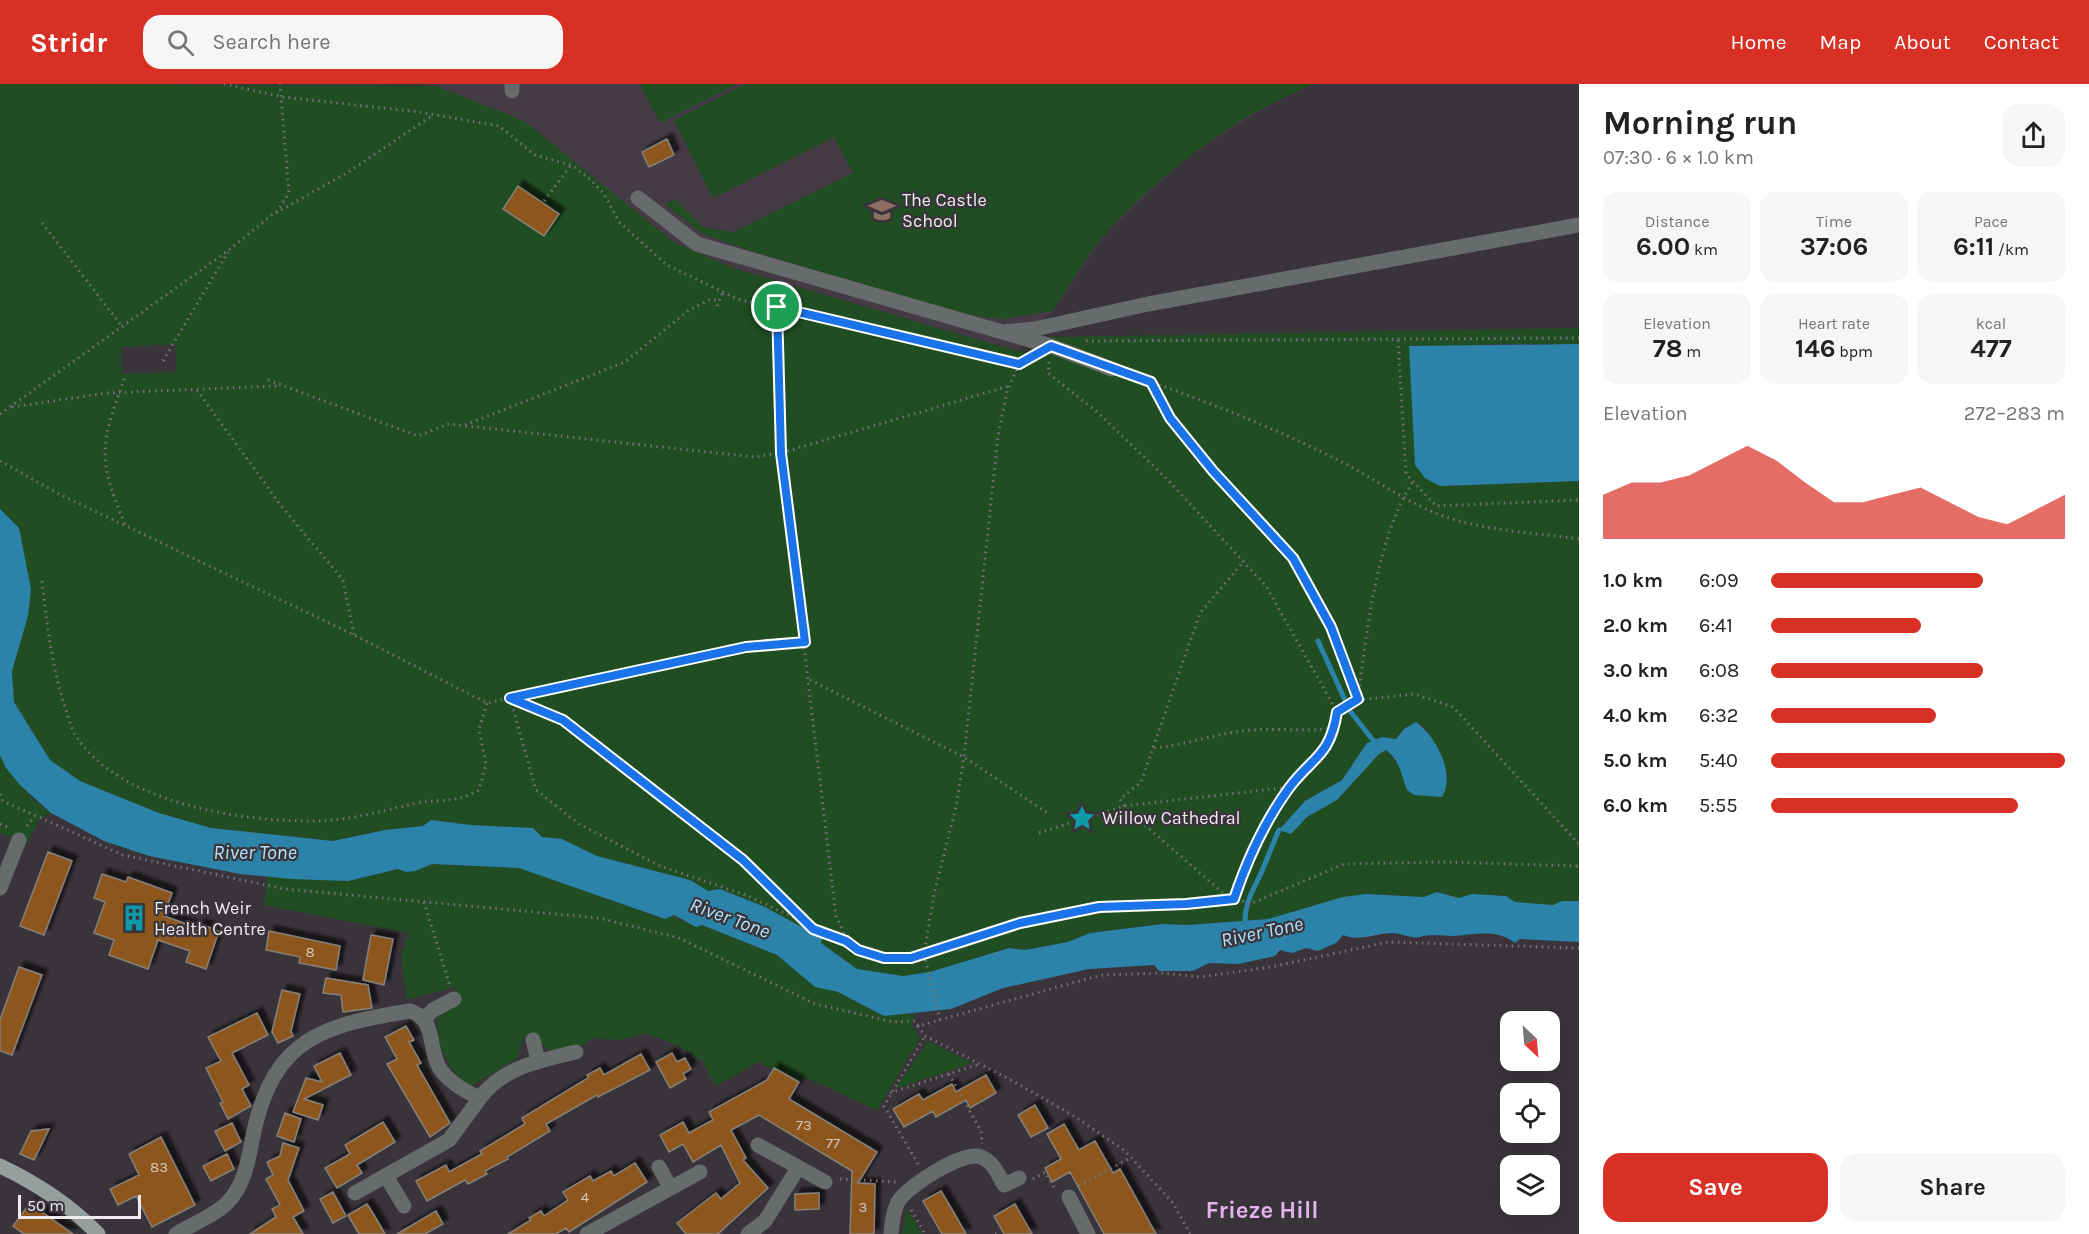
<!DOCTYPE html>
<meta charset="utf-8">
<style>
:root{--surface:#fff;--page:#f6f6f6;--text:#222;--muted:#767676;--accent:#d93025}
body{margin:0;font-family:Karla,sans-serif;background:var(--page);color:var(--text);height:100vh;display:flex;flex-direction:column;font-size:22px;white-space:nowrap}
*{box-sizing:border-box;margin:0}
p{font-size:20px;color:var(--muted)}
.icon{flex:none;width:33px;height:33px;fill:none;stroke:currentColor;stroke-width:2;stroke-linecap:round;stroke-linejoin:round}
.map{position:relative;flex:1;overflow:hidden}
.sheet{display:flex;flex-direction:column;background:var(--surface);width:510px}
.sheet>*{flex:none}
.needle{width:39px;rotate:154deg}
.buttons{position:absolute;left:1500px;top:927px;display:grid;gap:12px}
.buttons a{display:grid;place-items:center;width:60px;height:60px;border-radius:12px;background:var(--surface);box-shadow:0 6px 24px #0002;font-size:30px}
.scale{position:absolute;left:18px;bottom:15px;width:123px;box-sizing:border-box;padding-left:6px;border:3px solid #efecef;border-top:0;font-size:16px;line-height:21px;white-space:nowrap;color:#efecef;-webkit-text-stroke:4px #39343a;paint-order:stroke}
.pin{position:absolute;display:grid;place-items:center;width:51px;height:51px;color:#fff;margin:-26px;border:3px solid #fff;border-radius:50%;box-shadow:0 2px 6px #0007}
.round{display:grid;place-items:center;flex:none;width:63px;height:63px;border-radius:18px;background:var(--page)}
.overview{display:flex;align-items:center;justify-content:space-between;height:102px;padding:0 24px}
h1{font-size:33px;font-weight:700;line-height:45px}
.metrics{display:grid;grid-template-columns:repeat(3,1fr);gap:9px;height:102px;padding:6px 24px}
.metrics div{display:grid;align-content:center;border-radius:15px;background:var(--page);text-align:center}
.metrics b{font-size:26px;font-weight:700}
.metrics small{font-size:16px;font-weight:400}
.metrics p{font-size:16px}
.chart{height:168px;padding:12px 24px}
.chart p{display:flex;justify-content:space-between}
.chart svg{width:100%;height:108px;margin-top:6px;fill:var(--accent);opacity:.7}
.primary-button{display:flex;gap:12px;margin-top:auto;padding:12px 24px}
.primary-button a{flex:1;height:69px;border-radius:18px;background:var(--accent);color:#fff;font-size:24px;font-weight:700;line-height:69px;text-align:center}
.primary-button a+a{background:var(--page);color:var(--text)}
ul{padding:0 24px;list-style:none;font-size:20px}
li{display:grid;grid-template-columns:96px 72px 1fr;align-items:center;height:45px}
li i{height:15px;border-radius:8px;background:var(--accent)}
header{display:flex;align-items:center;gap:36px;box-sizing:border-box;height:84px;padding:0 30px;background:var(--accent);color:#fff}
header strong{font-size:28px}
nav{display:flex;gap:33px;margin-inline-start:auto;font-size:21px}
.search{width:420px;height:54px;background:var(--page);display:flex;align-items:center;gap:15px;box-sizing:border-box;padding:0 21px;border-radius:18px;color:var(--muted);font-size:22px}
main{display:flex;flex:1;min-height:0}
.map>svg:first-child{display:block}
.built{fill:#453b45}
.green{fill:#204e22;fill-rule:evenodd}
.water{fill:#2c83a9}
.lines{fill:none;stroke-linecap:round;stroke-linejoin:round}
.stream{stroke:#2c83a9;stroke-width:5}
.building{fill:#8c571d;stroke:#87817b;stroke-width:1.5;filter:url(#shadow)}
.path{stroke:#777277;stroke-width:3;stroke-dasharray:1.5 4.5;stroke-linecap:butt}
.minor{stroke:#676b6b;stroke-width:15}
.major{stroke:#979f9e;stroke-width:15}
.route-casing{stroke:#fff;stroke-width:12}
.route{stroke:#1a73e8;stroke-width:8}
.labels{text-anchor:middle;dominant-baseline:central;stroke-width:4.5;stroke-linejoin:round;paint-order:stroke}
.number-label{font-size:15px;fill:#d6c7ba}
.poi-label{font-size:18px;fill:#efecef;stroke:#39343a;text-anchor:start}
.water-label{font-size:20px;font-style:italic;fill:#b2e3fd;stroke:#39343a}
.district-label{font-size:24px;font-weight:bold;fill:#e4b1ee;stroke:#39343a}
</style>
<header>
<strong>Stridr</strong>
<div class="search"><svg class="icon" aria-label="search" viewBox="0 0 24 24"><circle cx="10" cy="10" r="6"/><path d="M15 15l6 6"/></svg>Search here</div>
<nav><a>Home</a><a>Map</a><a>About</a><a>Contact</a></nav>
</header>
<main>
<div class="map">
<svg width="1579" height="1150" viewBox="0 0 1579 1150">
<defs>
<filter id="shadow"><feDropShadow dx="5.5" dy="-5.5" stdDeviation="1.5" flood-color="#0009"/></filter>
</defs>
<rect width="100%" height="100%" fill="#39343a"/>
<!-- built -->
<path class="built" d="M423,0h891l-29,11 -95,60 -84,78 -53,78 -36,40 -284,-83 -58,-25 -72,-57 -167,-100z"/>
<!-- green -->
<path class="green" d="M0,0l436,2 88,35 151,122 58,25 284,83 10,1 24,-15 528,-9v16h-94l-45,142 139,-5v420h-17l-9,4 -38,-3 -9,-6 -34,-2 -12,4 -23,-6 -13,5 -58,-3 -98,25 -80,6 -26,-1 -72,9 -22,9 -43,8 -16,-2 -79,24 -27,4 -46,-7 -37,-26 1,-5 -56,-31 -45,-18 -12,2 -18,-11 -93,-24 -35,-17 -20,-2 -9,-9 -62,-3 -40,-5 -8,6 -38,4 -52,11 -122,-13 -49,-14 -82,-33 -30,-21 -36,-58 -2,-31 16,-55 -9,-88 -19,-19zM518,103l41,27 -15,22 -41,-27zM175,260l2,28 -55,2 -1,-27zM1416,638l10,7 21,43 -43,10 -1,-10 -16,-22 -8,4 -42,46 -30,17 -2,-16 37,-21 9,-14 31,-29 14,2 8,-10z
M640,0h97l-77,39z
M746,0h568c-78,31 -150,87 -207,148 -21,23 -37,53 -54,79l-52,8 -33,-4 -214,-63 -51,-18 -38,-30 10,-5 28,28 31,5 119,-59 -19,-36 -121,61 -39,-78z
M0,671c11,24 31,43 51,58l-12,7 -13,24 -26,-11z
M432,780l87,4 146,51 9,-4 7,6 21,4 75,30 38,32 23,5 46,24 31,-3 -4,12 9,13 -43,72 -74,-34 -4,6 -41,-20 -43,24 -11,-23 -24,-17 -34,-13 -27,7 -26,-2 -17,11 -24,3 -12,-9 -2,-9 -15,4 -5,20 -47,28c-23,-14 -37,-44 -33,-71l22,-13 -4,-15 -49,12 -6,-43 8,-23 -145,-28 3,-29 81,5 50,-12 8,3 9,-1z
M928,957l44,22 -77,26z
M907,1125l15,25h-20z"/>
<!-- water -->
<path class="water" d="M1579,260v137l-139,5 -15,-8 -10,-13 -6,-119z
M0,425l19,19 12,61 -3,27 -16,55 2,31 36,58 30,21 79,32 52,15 122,13 52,-11 38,-4 8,-6 40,5 62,3 9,9 20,2 35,17 93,24 18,11 12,-2 45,18 57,31 -1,5 36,26 46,7 27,-4 79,-24 16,2 43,-8 22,-9 72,-9 26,1 80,-6 75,-22 23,-3 58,3 13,-5 22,6 13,-4 34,2 9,6 38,3 9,-4h17v41l-59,-3 -5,4c-19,-15 -40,-8 -63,-7 -11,0 -21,-2 -32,1 -8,2 -19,-4 -27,-4 -18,0 -32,9 -50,2l-7,8 -18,8 -12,-3 -14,5 -12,-3 -5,6 -37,8 -29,-1 -16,8h-34l-5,-6 -65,4 -86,19 -52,21 -67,7 -46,-24 -23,-5 -38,-32 -75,-30 -6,2 -22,-12 -9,4 -146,-51 -87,-4 -17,7 -9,1 -8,-3 -50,12 -57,-2 -51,-5 -91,-18 -45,-15 -53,-28 -31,-28 -14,-17 -6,-13z
M1416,638c20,14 40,52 26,75l-28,-2 -7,-5c-6,-15 -6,-28 -21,-40l-7,4 -42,46 -30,17 -16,17 -12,-4 26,-29 37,-21 25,-37 15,-6 14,2 8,-10z"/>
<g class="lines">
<!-- stream -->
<path class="stream" d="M1318,557l32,70 26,33
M1245,842c-1,-24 8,-35 17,-55 6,-14 11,-28 17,-41"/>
</g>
<!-- building -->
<path class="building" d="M667,55l7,16 -25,12 -7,-15z
M518,102l41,28 -15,22 -41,-27z
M48,768l24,9 -28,74 -24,-9z
M102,790l24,8 2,-5 44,16 -8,23 34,12 2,-4 19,7 -13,38 -20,-7 4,-11 -32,-11 -10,29 -39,-14 5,-15 -20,-7 11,-31 -11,-4z
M269,847l71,15 -4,24 -37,-7 1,-6 -34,-7z
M371,851l22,4 -9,46 -21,-5z
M19,883l23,8 -30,80 -12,-4v-31z
M326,894l42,7 4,23 -29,4 -2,-17 -18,-2z
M282,906l18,4 -9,37 2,5 -15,7 -6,-11z
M257,929l11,22 -36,18 17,32 -7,4 9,17 -23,13 -8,-16 3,-1 -17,-34 15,-7 -13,-24z
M406,942l8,14 -5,2 12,21 -4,2 33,58 -20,14 -43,-73 10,-5 -12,-22z
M340,969l11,22 -47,24 19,6 -5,15 -25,-8 13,-34 16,4 -8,-16z
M672,969l5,9 8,-4 6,11 -8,5 3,5 -16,9 -14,-26z
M641,970l9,16 -52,27 -1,-2 -51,29 4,7 -43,26 1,2 -23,12 2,3 -19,10 -3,-4 -38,21 -11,-20 30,-16 3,7 33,-18 -2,-3 45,-27 -3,-6 66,-40 -1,-3 13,-7 4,7z
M774,984l25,14 -10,17 88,53 -19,31 17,1 -1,50h-24l2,-63 -93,-56 -28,15 15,28 -3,2 25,28 -50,46h-32l-9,-11 39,-30 5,6 19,-16 -19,-38 -28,17 -10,-18 -14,8 -9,-17 23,-13 6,11 24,-13 -4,-8 58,-32z
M986,991l10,18 -26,15 -4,-8 -30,17 -3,-6 -29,16 -11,-18 26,-15 4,6 29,-16 4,8z
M1035,1021l13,23 -17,9 -13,-22z
M285,1029l16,6 -7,23 -17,-6z
M383,1038l12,20 -38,23 5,8 -25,15 -12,-20 25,-14 -5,-9z
M232,1039l9,19 -16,9 -10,-20z
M1064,1040l15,26 16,-9 18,32 7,-4 36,65h-52l-34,-62 -18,10 -7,-14 16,-9 -14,-25z
M49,1045l-15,31 -14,-6 11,-23z
M161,1053l34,68 -43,22 -16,-31 -18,9 -8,-16 29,-14 -10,-21z
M283,1059l16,5 -11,32 16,31 -11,6 10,17h-53l26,-17 -4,-8 8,-4 -14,-26 7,-4 -6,-13 13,-6z
M227,1070l7,15 -23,12 -8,-15z
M635,1079l12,19 -78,50 -3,-4 -10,6h-48l23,-14 -2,-2 12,-7 3,5 24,-16 -5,-8 27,-16 3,5 18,-10 3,5z
M941,1107l13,22 12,21h-24l-19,-33z
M333,1108l13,24 -13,7 -13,-24z
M819,1109v16l-24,1v-16z
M30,1119l12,9 31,22h-49l-11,-8z
M367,1120l7,11 11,19h-26l-11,-19z
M1015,1120l17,30h-28l-10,-18z
M436,1127l7,13 -18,10h-28z"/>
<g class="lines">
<!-- path -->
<path class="path" d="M224,0l59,13 136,15 80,14 36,29 36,10 20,15 13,14 15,28 48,43 70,34 282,65 14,-7
M544,117l27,-36
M276,129l74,-42 83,-56
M42,139l79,102
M717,222l6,-14
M777,223l4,146 55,463 11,25
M1398,256l8,134 30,32 143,-6
M1086,257l493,-3
M163,277l65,-109
M1049,278l-1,11 49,39 68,65 101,109 71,126c-6,45 -25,45 -48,76 -24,33 -42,72 -55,111
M1125,289c73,25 146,53 215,88 36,18 69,44 109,57 41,13 87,15 130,21
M268,296l150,56 30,-12 306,33 27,-4 228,-67
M1151,299l19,36 43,52 80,87 38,69 27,73
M197,306l85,117 61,73 11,55
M12,323l95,-14 170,-7
M0,330l229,-164 49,-40 11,-17 -9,-109
M465,341l160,-63 63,-51 21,-11h10
M0,377l61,34 293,140 133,68 259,-56 59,-5
M125,440c-30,-69 -23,-82 1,-150
M42,497c5,45 10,87 24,129 3,8 5,19 10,26 43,67 165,86 239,85 35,0 69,-11 103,-18 25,-5 36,1 61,-13l7,-26 -7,-35 8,-26
M810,596l154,77 85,57
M510,614l53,22 180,140 70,69 34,12 10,9 27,8 27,1 108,-36 80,-16 87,-3 51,-5 13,5 94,-40 100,-2 135,4
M510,614l26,92 43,34 81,42 83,28 59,27
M1358,614c9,-67 18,-158 54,-215
M1337,628l21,-12 57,-6 38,13 126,137
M1154,664c33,-3 63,-15 96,-18 29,-2 56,2 85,-2
M0,710l3,7 120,54 162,34 314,29 80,20 136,66 79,18 21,-1 3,5 183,-51 62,-2 37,4 71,-10 117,-25 191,6
M1124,722l-4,-7 21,-17 59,-169 43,-51
M1117,736l21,-1 93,81
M0,740l10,4
M27,742l8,-10
M1039,749l85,-27 166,-19
M424,818l26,84
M940,936l-16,-66 10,-60 22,-87 8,-50 34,-321 9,-45 12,-26
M918,942l7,10 88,45 61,35 51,35 48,52 17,31
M949,990l32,57 1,13
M890,1009l89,-29
M918,1080l-34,-58 41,-70
M840,1095l56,3
M1033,1095l12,-7 11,19
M1079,1102l51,-28
M911,1126l14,24
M995,1150h2"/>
<!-- minor -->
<path class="minor" d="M512,0v7
M638,114l59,46 354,102 61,23
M1003,248l32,-3 113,-25 431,-79
M0,804l19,-48
M424,935l9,-9 21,-11
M533,956l5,21
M480,1014c21,-30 61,-38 96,-46
M758,1061l67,37
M659,1083l11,20
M386,1092l18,30
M1069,1113l19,37
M176,1150c16,-10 38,-18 51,-31 19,-19 22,-48 27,-72 21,-94 70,-106 156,-120 26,8 18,36 29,56 9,15 25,24 41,31l-31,42 -94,53
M587,1150l113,-62
M748,1150l17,-13 33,-53
M891,1150c1,-11 2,-22 7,-32 9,-16 66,-52 83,-45 13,5 17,18 23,28l15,-7"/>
<!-- major -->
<path class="major" d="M0,1082c36,17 70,39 98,68"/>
</g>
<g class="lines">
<!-- route casing -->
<g class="route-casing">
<path id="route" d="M777,223l242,57 32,-18 100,36 19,36 43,53 80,87 38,69 27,72 -21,13c-7,45 -25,45 -48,76 -24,33 -42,72 -55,111l-48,5 -87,3 -79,16 -109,35h-27l-26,-8 -12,-9 -33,-12 -70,-69 -180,-140 -53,-22 236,-51 59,-5 -24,-189z"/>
</g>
<!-- route -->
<use href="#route" class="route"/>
</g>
<!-- icons -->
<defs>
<g id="school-bare" transform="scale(2.07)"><path d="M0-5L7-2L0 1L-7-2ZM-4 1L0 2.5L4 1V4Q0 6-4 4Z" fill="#8d6e63" stroke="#39343a" stroke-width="2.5" paint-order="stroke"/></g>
<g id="sight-bare" transform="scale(2.07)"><path d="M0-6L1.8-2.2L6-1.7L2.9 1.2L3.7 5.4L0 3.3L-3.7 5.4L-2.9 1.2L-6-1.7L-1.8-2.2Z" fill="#0f9aa8" stroke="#39343a" stroke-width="2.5" paint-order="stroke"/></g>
<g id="building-bare" transform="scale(2.07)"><path d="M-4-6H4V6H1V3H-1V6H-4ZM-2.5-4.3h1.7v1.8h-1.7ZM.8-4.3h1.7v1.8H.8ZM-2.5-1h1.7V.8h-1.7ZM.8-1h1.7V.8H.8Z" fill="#0f9aa8" stroke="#39343a" stroke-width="2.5" paint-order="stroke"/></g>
</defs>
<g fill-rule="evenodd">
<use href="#school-bare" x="882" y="126"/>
<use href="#sight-bare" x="1082" y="734"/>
<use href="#building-bare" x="134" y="834"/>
</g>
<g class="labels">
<!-- number labels -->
<g class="number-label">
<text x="310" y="868">8</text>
<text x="804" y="1041">73</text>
<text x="833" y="1059">77</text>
<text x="159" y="1083">83</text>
<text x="585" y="1113">4</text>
<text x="863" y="1123">3</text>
</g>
<!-- poi labels -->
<g class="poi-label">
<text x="902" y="116">The Castle<tspan x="902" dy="21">School</tspan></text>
<text x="1102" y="734">Willow Cathedral</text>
<text x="154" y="824">French Weir<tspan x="154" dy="21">Health Centre</tspan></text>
</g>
<!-- water labels -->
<g class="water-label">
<text x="255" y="768">River Tone</text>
<text transform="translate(730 834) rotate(20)">River Tone</text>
<text transform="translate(1262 848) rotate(-12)">River Tone</text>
</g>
<!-- district labels -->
<g class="district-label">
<text x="1262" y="1126">Frieze Hill</text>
</g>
</g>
</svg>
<div class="buttons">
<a><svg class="needle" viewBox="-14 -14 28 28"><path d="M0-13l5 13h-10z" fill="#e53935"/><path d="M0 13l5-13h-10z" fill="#767676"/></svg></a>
<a><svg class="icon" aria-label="locate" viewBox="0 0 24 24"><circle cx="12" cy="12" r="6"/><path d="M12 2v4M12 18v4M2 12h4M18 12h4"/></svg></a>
<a><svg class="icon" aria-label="layers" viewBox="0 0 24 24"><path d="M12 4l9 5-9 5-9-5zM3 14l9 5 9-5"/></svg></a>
</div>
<div class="scale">50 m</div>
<div class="pin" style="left:777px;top:223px;background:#1e9e55"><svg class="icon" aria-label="arrive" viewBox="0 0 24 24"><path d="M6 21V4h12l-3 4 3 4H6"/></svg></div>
</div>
<section class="sheet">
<div class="overview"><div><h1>Morning run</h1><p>07:30 · 6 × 1.0 km</p></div><a class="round"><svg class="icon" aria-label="share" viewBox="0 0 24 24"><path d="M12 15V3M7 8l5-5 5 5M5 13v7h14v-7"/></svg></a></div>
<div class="metrics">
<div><p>Distance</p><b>6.00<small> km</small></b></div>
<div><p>Time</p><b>37:06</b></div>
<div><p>Pace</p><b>6:11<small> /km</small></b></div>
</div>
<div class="metrics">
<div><p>Elevation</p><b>78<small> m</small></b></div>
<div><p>Heart rate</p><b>146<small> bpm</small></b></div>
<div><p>kcal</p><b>477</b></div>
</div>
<div class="chart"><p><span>Elevation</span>272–283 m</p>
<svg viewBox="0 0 160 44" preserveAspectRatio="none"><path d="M0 44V26L10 21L20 21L30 18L40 12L50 6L60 12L70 21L80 29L90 29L100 26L110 23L120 29L130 35L140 38L150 32L160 26V44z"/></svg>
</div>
<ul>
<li><b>1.0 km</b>6:09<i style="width:72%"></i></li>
<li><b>2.0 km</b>6:41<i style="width:51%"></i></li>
<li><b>3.0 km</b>6:08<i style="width:72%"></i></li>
<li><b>4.0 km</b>6:32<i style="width:56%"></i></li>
<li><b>5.0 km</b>5:40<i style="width:100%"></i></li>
<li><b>6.0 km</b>5:55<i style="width:84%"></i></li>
</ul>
<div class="primary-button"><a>Save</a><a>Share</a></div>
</section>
</main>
